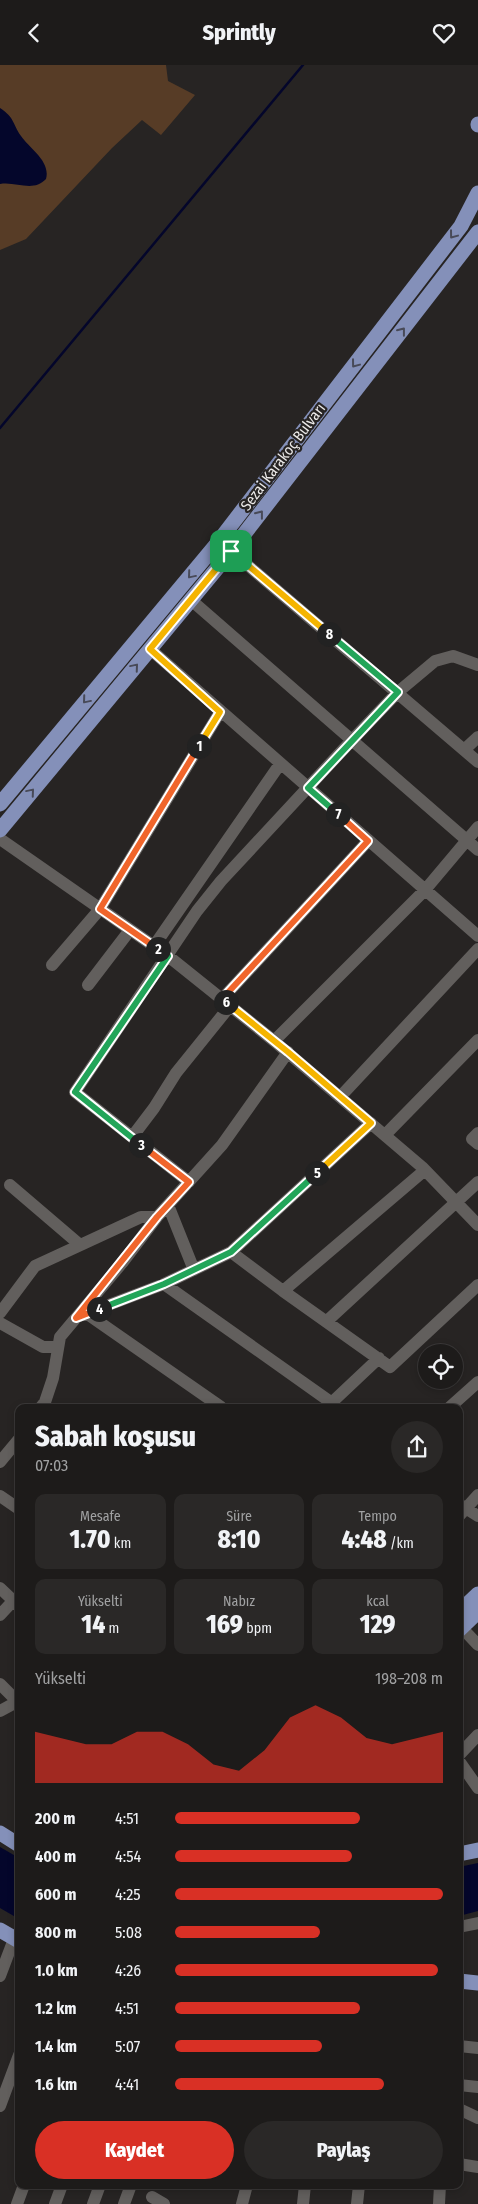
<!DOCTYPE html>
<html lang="tr">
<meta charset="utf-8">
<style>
:root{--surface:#1d1b1a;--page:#2a2827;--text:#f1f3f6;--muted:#a0a1a2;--line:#3b3939;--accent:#d93025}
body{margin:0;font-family:"Fira Sans Condensed",sans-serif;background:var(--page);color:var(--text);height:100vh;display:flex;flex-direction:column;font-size:19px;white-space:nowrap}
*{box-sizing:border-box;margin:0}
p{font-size:16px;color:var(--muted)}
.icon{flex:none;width:28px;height:28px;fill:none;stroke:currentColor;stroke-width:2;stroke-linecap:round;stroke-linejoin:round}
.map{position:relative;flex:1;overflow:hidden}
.sheet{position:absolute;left:15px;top:1339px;width:448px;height:785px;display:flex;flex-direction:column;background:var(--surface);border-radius:10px;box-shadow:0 2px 8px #0003,0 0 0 1px var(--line)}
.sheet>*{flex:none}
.buttons{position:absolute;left:418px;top:1279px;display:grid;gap:10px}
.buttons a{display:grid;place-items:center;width:45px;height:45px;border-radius:50%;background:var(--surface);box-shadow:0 2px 8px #0003,0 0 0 1px var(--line);font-size:25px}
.pin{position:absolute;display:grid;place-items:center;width:42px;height:42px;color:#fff;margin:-21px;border-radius:10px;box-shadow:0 2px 8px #0006}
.km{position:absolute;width:25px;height:25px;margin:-12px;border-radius:50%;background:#222;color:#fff;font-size:14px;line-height:25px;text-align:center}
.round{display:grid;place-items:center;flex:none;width:52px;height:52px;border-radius:26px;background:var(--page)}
.head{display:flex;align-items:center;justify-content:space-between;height:85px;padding:0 20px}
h1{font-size:28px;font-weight:800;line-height:38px}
.figures{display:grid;grid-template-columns:repeat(3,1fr);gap:8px;height:85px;padding:5px 20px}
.figures div{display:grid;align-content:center;border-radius:10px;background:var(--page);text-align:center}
.figures b{font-size:25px;font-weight:800}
.figures small{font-size:14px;font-weight:400}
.figures p{font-size:14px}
.chart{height:140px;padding:10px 20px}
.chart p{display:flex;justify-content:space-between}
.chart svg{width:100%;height:90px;margin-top:5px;fill:var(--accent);opacity:.7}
.button{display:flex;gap:10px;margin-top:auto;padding:10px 20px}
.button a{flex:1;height:58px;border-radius:30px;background:var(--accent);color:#fff;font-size:20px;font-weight:800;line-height:58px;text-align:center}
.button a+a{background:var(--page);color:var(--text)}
ul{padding:0 20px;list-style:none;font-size:16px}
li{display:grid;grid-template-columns:80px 60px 1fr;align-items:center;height:38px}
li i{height:12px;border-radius:6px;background:var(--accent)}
header{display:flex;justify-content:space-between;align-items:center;height:65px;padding:0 20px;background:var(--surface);font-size:22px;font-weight:800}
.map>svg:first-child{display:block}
.green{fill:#573c26}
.water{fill:#04062b}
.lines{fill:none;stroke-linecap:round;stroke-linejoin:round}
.stream{stroke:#04062b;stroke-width:2.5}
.minor{stroke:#625f5d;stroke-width:12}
.major{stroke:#8490b9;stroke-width:15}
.oneway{stroke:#484a58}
.split-1-casing{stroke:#fff;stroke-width:10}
.split-2-casing{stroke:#fff;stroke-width:10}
.split-3-casing{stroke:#fff;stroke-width:10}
.split-4-casing{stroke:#fff;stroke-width:10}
.split-5-casing{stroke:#fff;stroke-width:10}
.split-6-casing{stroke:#fff;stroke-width:10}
.split-7-casing{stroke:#fff;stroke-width:10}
.split-8-casing{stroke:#fff;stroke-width:10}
.split-9-casing{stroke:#fff;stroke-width:10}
.split-1{stroke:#f5b400;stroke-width:6}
.split-2{stroke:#f0652b;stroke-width:6}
.split-3{stroke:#22a559;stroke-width:6}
.split-4{stroke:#f0652b;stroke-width:6}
.split-5{stroke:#22a559;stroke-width:6}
.split-6{stroke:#f5b400;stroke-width:6}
.split-7{stroke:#f0652b;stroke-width:6}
.split-8{stroke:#22a559;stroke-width:6}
.split-9{stroke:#f5b400;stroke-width:6}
.labels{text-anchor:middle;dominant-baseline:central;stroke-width:4.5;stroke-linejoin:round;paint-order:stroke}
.street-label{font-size:15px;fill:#edebea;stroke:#272423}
</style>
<header><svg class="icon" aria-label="back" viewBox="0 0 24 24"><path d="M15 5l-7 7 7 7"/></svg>Sprintly<svg class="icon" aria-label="heart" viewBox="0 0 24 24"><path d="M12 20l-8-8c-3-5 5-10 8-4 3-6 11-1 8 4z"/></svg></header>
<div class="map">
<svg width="478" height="2139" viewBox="0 0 478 2139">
<rect width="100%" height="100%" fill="#272423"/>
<!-- green -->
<path class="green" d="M0,0h166l2,16 27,14 -34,40 -19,-15 -30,28 -86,91 -26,11z"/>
<!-- water -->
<path class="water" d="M0,43c15,10 12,15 21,28 8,12 30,25 25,43 -13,14 -30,2 -46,5z
M0,1782l19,11v61l-19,-11z
M478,1798v48l-19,5v-49z"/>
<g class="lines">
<!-- stream -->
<path class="stream" d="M0,363l303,-363"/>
<!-- minor -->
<path class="minor" d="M231,486l247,211
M191,535l287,250
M150,584l328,287
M464,685l14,-13
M0,774l168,117 106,85 148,126 56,58
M154,881l126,-182
M52,900l48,-56 120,-197
M88,920l42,-55
M222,934l146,-158
M274,976l151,-151 53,-63
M340,1032l138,-148
M478,1068l-6,6 6,5
M385,1070l93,-95
M132,1072l22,-29 22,-35 54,-67
M425,1105l-142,121 107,76 88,-82
M189,1117l-114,-90 122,-181 24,-30 131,-141 46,-48 37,-31 18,-5 25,9
M10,1120l69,59
M168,1140l26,65
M231,1187l52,39
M164,1219l168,119
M0,1248l35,-47 106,-49h16
M86,1248l135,94
M77,1252l87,-33 67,-32 140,-129
M327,1256l151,-139
M0,1258l43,24h15
M41,1342l4,-5 8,-24 7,-41 62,-74 35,-46 65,-72 66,-93
M327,1342l52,-49
M450,1342l28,-25
M0,1397l19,-23
M0,1431l19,13
M459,1439l19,12
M459,1451l19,-21
M0,1523l19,18
M0,1550l13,-14
M461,1562l17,18
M0,1619l19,19
M0,1646l13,-7 6,-9
M459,1690l19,-20
M459,1696l19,27
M459,1862l19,-4
M0,1911l14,-37
M459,1981l19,2
M459,2020l19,2
M0,2041l19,-51
M459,2044l19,9
M459,2099l19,3
M152,2132l12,7
M17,2139l7,-19
M55,2139l7,-19
M93,2139l7,-19
M124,2139l7,-19
M242,2139l5,-19
M303,2139l2,-19
M357,2139l2,-19
M439,2139l1,-19"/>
<!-- major -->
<path class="major" d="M478,59v1
M0,739l215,-258 246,-320 17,-33
M0,765l224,-270 254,-328
M459,1547l19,-18
M459,1565l19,-18
M0,1768l19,12
M459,1789l19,-4
M0,1865l19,11
M459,1916l19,2"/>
</g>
<!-- one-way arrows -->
<defs><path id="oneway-chevron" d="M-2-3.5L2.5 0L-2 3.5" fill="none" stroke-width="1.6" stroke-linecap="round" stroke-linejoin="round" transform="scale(1.25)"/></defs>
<g class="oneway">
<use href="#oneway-chevron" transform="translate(453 170) rotate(127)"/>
<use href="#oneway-chevron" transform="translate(402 266) rotate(-52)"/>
<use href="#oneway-chevron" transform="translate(355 299) rotate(127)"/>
<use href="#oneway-chevron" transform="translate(260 449) rotate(-52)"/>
<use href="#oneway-chevron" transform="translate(191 510) rotate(130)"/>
<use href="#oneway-chevron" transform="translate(135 602) rotate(-50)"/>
<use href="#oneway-chevron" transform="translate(86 635) rotate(130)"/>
<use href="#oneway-chevron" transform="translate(31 727) rotate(-50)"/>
</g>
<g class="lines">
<!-- split-1 casing -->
<g class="split-1-casing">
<path id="split-1" d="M199,681l21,-34 -70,-63 81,-98"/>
</g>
<!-- split-2 casing -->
<g class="split-2-casing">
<path id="split-2" d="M158,884l-58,-40 99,-163"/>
</g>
<!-- split-3 casing -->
<g class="split-3-casing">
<path id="split-3" d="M141,1080l-66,-53 93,-136 -10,-7"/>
</g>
<!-- split-4 casing -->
<g class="split-4-casing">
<path id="split-4" d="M99,1244l-23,9 81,-101 32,-35 -48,-37"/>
</g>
<!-- split-5 casing -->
<g class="split-5-casing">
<path id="split-5" d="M99,1244l65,-25 67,-32 86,-79"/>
</g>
<!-- split-6 casing -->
<g class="split-6-casing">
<path id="split-6" d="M226,937l62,50 83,71 -54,50"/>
</g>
<!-- split-7 casing -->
<g class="split-7-casing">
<path id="split-7" d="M226,937l-4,-3 146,-158 -30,-27"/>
</g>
<!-- split-8 casing -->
<g class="split-8-casing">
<path id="split-8" d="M329,569l69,58 -90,96 30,26"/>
</g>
<!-- split-9 casing -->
<g class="split-9-casing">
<path id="split-9" d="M231,486l98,83"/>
</g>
<!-- split-1 -->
<use href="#split-1" class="split-1"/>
<!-- split-2 -->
<use href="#split-2" class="split-2"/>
<!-- split-3 -->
<use href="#split-3" class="split-3"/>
<!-- split-4 -->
<use href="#split-4" class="split-4"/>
<!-- split-5 -->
<use href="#split-5" class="split-5"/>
<!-- split-6 -->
<use href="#split-6" class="split-6"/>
<!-- split-7 -->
<use href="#split-7" class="split-7"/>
<!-- split-8 -->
<use href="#split-8" class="split-8"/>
<!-- split-9 -->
<use href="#split-9" class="split-9"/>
</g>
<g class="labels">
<!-- street labels -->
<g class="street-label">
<text transform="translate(283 392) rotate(-53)">Sezai Karakoç Bulvarı</text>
</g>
</g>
</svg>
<div class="buttons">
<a><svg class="icon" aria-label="locate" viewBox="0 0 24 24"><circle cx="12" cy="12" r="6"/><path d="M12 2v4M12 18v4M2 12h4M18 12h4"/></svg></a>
</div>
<div class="pin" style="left:231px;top:486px;background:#1e9e55"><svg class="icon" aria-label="arrive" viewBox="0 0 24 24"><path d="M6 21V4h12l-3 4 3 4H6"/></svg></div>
<b class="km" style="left:199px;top:681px">1</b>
<b class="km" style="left:158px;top:884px">2</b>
<b class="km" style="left:141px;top:1080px">3</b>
<b class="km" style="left:99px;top:1244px">4</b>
<b class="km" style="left:317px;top:1108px">5</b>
<b class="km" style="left:226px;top:937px">6</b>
<b class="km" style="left:338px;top:749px">7</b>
<b class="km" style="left:329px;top:569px">8</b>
<section class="sheet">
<div class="head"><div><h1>Sabah koşusu</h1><p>07:03</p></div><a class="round"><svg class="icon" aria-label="share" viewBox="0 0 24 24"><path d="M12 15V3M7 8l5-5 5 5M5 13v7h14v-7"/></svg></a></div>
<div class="figures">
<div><p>Mesafe</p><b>1.70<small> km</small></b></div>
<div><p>Süre</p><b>8:10</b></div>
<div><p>Tempo</p><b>4:48<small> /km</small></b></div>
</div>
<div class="figures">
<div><p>Yükselti</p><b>14<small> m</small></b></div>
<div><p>Nabız</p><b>169<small> bpm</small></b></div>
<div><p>kcal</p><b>129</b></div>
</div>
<div class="chart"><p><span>Yükselti</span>198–208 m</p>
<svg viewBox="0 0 160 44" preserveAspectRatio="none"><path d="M0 44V19L10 22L20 25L30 25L40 19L50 19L60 25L70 35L80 38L90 28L100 12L110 6L120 12L130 22L140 25L150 22L160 19V44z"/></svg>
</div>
<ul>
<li><b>200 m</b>4:51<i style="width:69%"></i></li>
<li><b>400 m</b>4:54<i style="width:66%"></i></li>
<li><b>600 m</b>4:25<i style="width:100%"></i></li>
<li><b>800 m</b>5:08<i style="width:54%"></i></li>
<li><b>1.0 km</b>4:26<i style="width:98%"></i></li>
<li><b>1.2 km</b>4:51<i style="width:69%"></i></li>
<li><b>1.4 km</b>5:07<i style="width:55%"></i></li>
<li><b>1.6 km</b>4:41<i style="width:78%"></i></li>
</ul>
<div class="button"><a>Kaydet</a><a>Paylaş</a></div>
</section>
</div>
